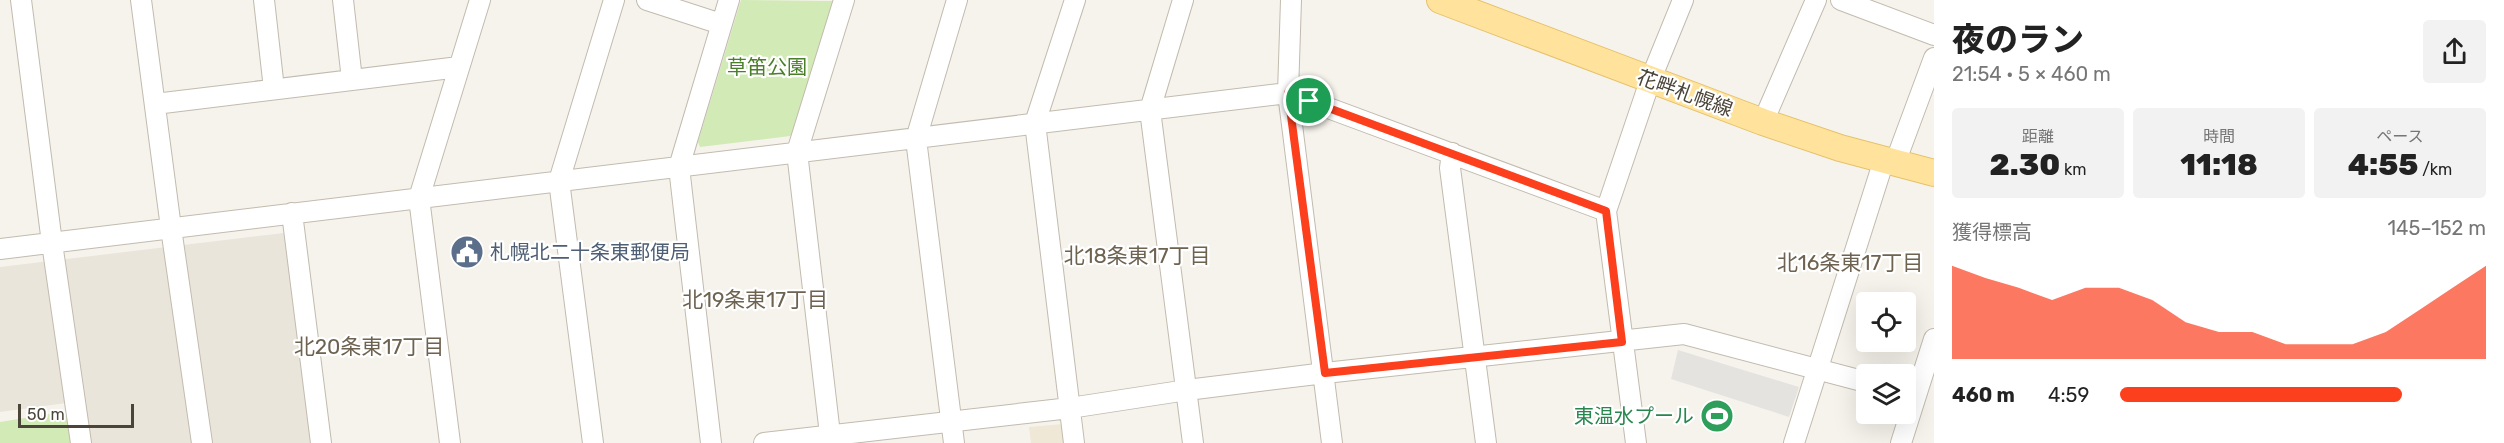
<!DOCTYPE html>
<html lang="ja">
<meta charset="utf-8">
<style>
:root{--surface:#fff;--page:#f2f2f2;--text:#222;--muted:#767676;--accent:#fc3f1d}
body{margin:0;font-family:Rubik,"Noto Sans JP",sans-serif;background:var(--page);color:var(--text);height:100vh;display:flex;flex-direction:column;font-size:22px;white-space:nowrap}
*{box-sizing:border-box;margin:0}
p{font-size:20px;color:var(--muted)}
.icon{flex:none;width:33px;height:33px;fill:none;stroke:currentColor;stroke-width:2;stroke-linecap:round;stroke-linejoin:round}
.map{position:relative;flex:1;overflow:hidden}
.side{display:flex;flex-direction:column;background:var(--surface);width:570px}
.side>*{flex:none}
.buttons{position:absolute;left:1856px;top:292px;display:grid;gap:12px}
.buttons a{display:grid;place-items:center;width:60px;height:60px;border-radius:6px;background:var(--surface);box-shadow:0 6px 24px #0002;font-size:30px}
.scale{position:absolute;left:18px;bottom:15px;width:116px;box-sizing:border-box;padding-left:6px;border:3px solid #4b4439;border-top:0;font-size:16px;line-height:21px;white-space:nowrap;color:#4b4439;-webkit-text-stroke:4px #fff;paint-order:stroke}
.pin{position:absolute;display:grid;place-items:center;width:51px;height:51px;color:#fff;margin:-26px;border:3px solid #fff;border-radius:50%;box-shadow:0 2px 6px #0007}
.round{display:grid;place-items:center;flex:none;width:63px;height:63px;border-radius:6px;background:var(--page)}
.overview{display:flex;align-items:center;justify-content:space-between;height:102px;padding:0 18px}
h1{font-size:33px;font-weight:800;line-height:45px}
.figures{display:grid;grid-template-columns:repeat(3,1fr);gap:9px;height:102px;padding:6px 18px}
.figures div{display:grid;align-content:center;border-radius:6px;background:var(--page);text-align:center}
.figures b{font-size:30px;font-weight:800}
.figures small{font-size:16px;font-weight:400}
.figures p{font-size:16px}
.chart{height:168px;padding:12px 18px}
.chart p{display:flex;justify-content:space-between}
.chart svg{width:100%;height:108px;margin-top:6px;fill:var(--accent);opacity:.7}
ul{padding:0 18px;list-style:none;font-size:20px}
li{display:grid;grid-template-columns:96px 72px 1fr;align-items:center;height:45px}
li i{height:15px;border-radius:8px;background:var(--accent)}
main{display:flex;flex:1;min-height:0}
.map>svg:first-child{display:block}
.residential{fill:#eae5da}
.education{fill:#efe8d6}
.green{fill:#d2eab5}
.parking{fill:#e5e3e0}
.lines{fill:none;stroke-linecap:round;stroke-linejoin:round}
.minor-casing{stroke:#c2bbae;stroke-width:22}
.major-casing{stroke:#e6c16a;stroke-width:28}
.minor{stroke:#fff;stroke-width:20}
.major{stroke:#ffe39c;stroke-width:26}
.route-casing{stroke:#fff;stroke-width:12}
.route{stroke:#fc3f1d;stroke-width:8}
.labels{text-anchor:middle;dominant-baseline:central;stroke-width:4.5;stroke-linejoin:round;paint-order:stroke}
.park-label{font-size:20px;fill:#4a7f2a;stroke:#fff}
.street-label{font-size:20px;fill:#4b4439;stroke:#fff}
.service-label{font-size:20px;fill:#4e5e75;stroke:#fff;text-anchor:start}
.leisure-label{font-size:20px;fill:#27864d;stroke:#fff;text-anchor:end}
.neighbourhood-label{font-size:21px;fill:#6e6250;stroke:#fff}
</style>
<main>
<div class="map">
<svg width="1934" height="443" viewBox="0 0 1934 443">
<rect width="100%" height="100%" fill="#f6f3ec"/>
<!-- residential -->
<path class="residential" d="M284,233l27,210h-225l-5,-42 -81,11v-145z"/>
<!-- education -->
<path class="education" d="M1063,424l3,19h-35l-2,-16z"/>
<!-- green -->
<path class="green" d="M741,0l92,1 -39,131 -4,4 -90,11 -2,-5z
M68,411l4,32h-72v-21z"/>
<!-- parking -->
<path class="parking" d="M1678,350l121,37 -10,30 -118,-38z"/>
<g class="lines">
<!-- minor casing -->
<g class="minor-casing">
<path id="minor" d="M21,0l31,243 29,200
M141,0l30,228 31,215
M264,0l10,89
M343,0l9,80
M647,0l74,24
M1183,0l-33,110 43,333
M1291,0l-3,93 44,350
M1841,0l93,35
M155,104l304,-37
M1763,122l53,-122
M1452,153l-2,15 36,275
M1895,163l39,-105
M292,213l29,230
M0,249l1288,-156 318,118
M450,443l-31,-245 61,-198
M593,443l-34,-262 55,-181
M711,443l-32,-276 50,-167
M764,443l306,-35 117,-18 138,-17 359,-39 182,48
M831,443l-34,-291 47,-152
M954,443l-38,-304 41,-139
M1074,443l-39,-320 40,-123
M1636,443l-30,-232 44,-130 33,-81
M1794,443l90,-283
M1901,443l33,-104"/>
</g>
<!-- major casing -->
<g class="major-casing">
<path id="major" d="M1440,0l323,122 77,26 94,25"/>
</g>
<!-- minor -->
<use href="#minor" class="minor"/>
<!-- major -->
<use href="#major" class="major"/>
</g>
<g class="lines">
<!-- route casing -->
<g class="route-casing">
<path id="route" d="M1288,93l318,118 16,131 -297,31z"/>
</g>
<!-- route -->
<use href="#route" class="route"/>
</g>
<!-- icons -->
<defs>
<g id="civic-disc" transform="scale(1.725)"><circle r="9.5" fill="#5c6f8a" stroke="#fff"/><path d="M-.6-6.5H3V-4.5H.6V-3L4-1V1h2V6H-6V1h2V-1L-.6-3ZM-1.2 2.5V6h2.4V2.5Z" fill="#fff"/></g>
<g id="stadium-disc" transform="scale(1.725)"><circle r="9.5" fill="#2e9e5b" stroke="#fff"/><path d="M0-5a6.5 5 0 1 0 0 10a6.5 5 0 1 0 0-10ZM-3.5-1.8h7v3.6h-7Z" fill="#fff"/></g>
</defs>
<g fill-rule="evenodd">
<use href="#civic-disc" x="467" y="252"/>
<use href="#stadium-disc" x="1717" y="416"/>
</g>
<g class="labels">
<!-- park labels -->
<g class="park-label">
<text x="767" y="67">草笛公園</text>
</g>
<!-- street labels -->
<g class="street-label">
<text transform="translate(1685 93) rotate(20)">花畔札幌線</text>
</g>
<!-- service labels -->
<g class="service-label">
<text x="490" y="252">札幌北二十条東郵便局</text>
</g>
<!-- leisure labels -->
<g class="leisure-label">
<text x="1694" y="416">東温水プール</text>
</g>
<!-- neighbourhood labels -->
<g class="neighbourhood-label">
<text x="1137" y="255">北18条東17丁目</text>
<text x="1850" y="262">北16条東17丁目</text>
<text x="755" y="299">北19条東17丁目</text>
<text x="369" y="346">北20条東17丁目</text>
</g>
</g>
</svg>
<div class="buttons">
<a><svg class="icon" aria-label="locate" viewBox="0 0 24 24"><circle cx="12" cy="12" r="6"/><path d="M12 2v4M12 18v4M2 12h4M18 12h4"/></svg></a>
<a><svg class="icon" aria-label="layers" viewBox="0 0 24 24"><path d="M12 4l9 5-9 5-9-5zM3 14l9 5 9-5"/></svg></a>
</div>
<div class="scale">50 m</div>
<div class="pin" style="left:1309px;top:101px;background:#1e9e55"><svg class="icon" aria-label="arrive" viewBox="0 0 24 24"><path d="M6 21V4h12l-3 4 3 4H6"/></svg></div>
</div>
<section class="side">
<div class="overview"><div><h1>夜のラン</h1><p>21:54 · 5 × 460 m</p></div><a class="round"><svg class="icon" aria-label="share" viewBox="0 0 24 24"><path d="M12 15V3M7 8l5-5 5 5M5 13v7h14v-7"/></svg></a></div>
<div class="figures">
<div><p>距離</p><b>2.30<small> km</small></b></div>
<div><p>時間</p><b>11:18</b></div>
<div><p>ペース</p><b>4:55<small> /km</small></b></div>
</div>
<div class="chart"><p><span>獲得標高</span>145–152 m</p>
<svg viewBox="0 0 160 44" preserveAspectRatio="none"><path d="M0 44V6L10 11L20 15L30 20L40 15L50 15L60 20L70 29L80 33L90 33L100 38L110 38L120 38L130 33L140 24L150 15L160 6V44z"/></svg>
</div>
<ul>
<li><b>460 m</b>4:59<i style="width:77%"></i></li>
</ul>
</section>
</main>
